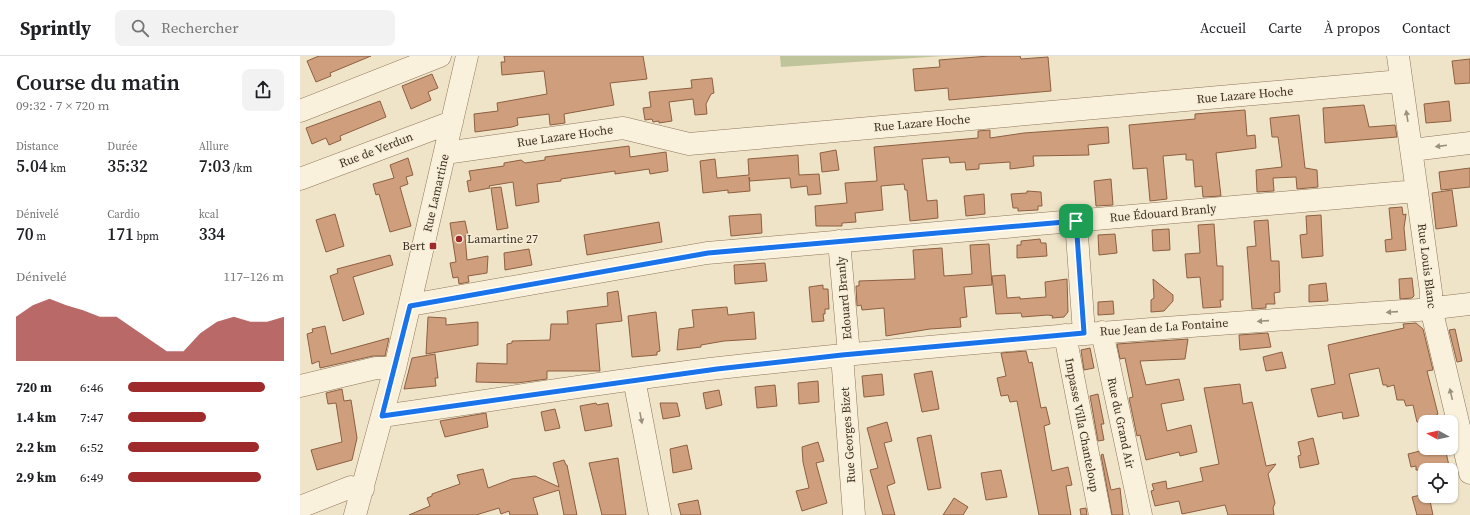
<!DOCTYPE html>
<html lang="fr">
<meta charset="utf-8">
<style>
:root{--surface:#fff;--page:#f2f2f2;--text:#202124;--muted:#757577;--line:#e0e0e0;--accent:#9e2a2b}
body{margin:0;font-family:"Source Serif 4",serif;background:var(--page);color:var(--text);height:100vh;display:flex;flex-direction:column;font-size:15px;white-space:nowrap}
*{box-sizing:border-box;margin:0}
p{font-size:13px;color:var(--muted)}
.icon{flex:none;width:22px;height:22px;fill:none;stroke:currentColor;stroke-width:2;stroke-linecap:round;stroke-linejoin:round}
.map{position:relative;flex:1;overflow:hidden}
.drawer{display:flex;flex-direction:column;background:var(--surface);width:300px}
.drawer>*{flex:none}
.needle{width:26px;rotate:278deg}
.fabs{position:absolute;left:1118px;top:359px;display:grid;gap:8px}
.fabs a{display:grid;place-items:center;width:40px;height:40px;border-radius:8px;background:var(--surface);box-shadow:0 1px 3px #0004;font-size:20px}
.pin{position:absolute;display:grid;place-items:center;width:34px;height:34px;color:#fff;margin:-17px;border-radius:8px;box-shadow:0 2px 6px #0006}
.round{display:grid;place-items:center;flex:none;width:42px;height:42px;border-radius:8px;background:var(--page)}
.summary{display:flex;align-items:center;justify-content:space-between;height:68px;padding:0 16px}
h1{font-size:22px;font-weight:600;line-height:30px}
.stats{display:grid;grid-template-columns:repeat(3,1fr);gap:6px;height:68px;padding:4px 16px}
.stats div{display:grid;align-content:center}
.stats b{font-size:17px;font-weight:600}
.stats small{font-size:11px;font-weight:400}
.stats p{font-size:11px}
.chart{height:112px;padding:8px 16px}
.chart p{display:flex;justify-content:space-between}
.chart svg{width:100%;height:72px;margin-top:4px;fill:var(--accent);opacity:.7}
ul{padding:0 16px;list-style:none;font-size:13px}
li{display:grid;grid-template-columns:64px 48px 1fr;align-items:center;height:30px}
li i{height:10px;border-radius:5px;background:var(--accent)}
header{display:flex;align-items:center;gap:24px;box-sizing:border-box;height:56px;padding:0 20px;background:var(--surface);border-bottom:1px solid var(--line)}
header strong{font-size:19px}
nav{display:flex;gap:22px;margin-inline-start:auto;font-size:14px}
.search{width:280px;height:36px;background:var(--page);display:flex;align-items:center;gap:10px;box-sizing:border-box;padding:0 14px;border-radius:8px;color:var(--muted);font-size:15px}
main{display:flex;flex:1;min-height:0}
.map>svg:first-child{display:block}
.cemetery{fill:#bfc49a}
.building{fill:#cf9f7d;stroke:#8d5f41}
.lines{fill:none;stroke-linecap:round;stroke-linejoin:round}
.minor-casing{stroke:#8d765c;stroke-width:23}
.minor{stroke:#faf1dc;stroke-width:22}
.oneway{fill:#9c907e}
.route-casing{stroke:#fff;stroke-width:8}
.route{stroke:#1a73e8;stroke-width:5}
.poi-dot{fill:#9e2a2b;stroke:#f7eed8;stroke-width:1.5}
.labels{text-anchor:middle;dominant-baseline:central;stroke-width:3;stroke-linejoin:round;paint-order:stroke}
.street-label{font-size:12px;fill:#3d2e20;stroke:#f7eed8}
.poi-label{font-size:12px;fill:#3d2e20;stroke:#f7eed8;text-anchor:start}
</style>
<header>
<strong>Sprintly</strong>
<div class="search"><svg class="icon" aria-label="search" viewBox="0 0 24 24"><circle cx="10" cy="10" r="6"/><path d="M15 15l6 6"/></svg>Rechercher</div>
<nav><a>Accueil</a><a>Carte</a><a>À propos</a><a>Contact</a></nav>
</header>
<main>
<section class="drawer">
<div class="summary"><div><h1>Course du matin</h1><p>09:32 · 7 × 720 m</p></div><a class="round"><svg class="icon" aria-label="share" viewBox="0 0 24 24"><path d="M12 15V3M7 8l5-5 5 5M5 13v7h14v-7"/></svg></a></div>
<div class="stats">
<div><p>Distance</p><b>5.04<small> km</small></b></div>
<div><p>Durée</p><b>35:32</b></div>
<div><p>Allure</p><b>7:03<small> /km</small></b></div>
</div>
<div class="stats">
<div><p>Dénivelé</p><b>70<small> m</small></b></div>
<div><p>Cardio</p><b>171<small> bpm</small></b></div>
<div><p>kcal</p><b>334</b></div>
</div>
<div class="chart"><p><span>Dénivelé</span>117–126 m</p>
<svg viewBox="0 0 160 44" preserveAspectRatio="none"><path d="M0 44V17L10 10L20 6L30 10L40 13L50 17L60 17L70 24L80 31L90 38L100 38L110 27L120 20L130 17L140 20L150 20L160 17V44z"/></svg>
</div>
<ul>
<li><b>720 m</b>6:46<i style="width:88%"></i></li>
<li><b>1.4 km</b>7:47<i style="width:50%"></i></li>
<li><b>2.2 km</b>6:52<i style="width:84%"></i></li>
<li><b>2.9 km</b>6:49<i style="width:85%"></i></li>
</ul>
</section>
<div class="map">
<svg width="1170" height="459" viewBox="0 0 1170 459">
<rect width="100%" height="100%" fill="#f0e4c8"/>
<!-- cemetery -->
<path class="cemetery" d="M480,0h163l-162,11z"/>
<!-- building -->
<path class="building" d="M19,0h52l-41,17 1,3 -15,6 -9,-21z
M204,0h139l4,23 -37,4 4,22 -50,9 1,9 -15,2 -1,-11 -32,4 1,7 -6,2 -37,5 -1,-18 24,-3 -1,-8 50,-9 -3,-23 -42,4 -1,-13h4z
M689,0h31l1,3 27,-2 3,34 -102,9 -1,-12 -33,3 -2,-22 27,-2 -1,-7z
M1170,3v24l-15,1 -3,-23z
M132,18l6,14 -10,4 3,8 -20,9 -9,-23z
M412,22l2,15 -3,1 -5,10 1,10 -12,1 -2,-16 -24,3 3,19 -13,2v-2l-6,1 -1,-3 -7,1 -2,-12 8,-1 -2,-15 43,-4 -1,-8z
M80,45l6,16 -46,19 1,4 -12,5 -3,-7 -14,6 -6,-16z
M1149,45l2,20 -25,2 -2,-19z
M1064,49l5,22 26,-2 2,12 -72,6 -2,-35z
M945,54l2,26 8,-1 1,13 -40,5 5,43 -18,1 -1,-11 -7,1 -2,-27h-7v-6l-23,2 4,43 -17,2 -3,-33 -14,1 -4,-44 66,-6v-5z
M999,59l6,53 12,2 1,17 -21,2 -1,-12 -23,1 1,13 -17,1 -1,-22 26,-3 -4,-30h-6l-2,-19z
M808,71l1,16 -21,2 1,10 -56,1 1,10 -24,3v-7l-31,2v5l-13,1 -1,-8 -15,1 -1,-6 -27,2 5,42 10,-1 1,18 -28,3 -3,-31h-2l-1,-6 -23,2 2,24 -28,3 1,9 -14,1v3h-26l-1,-20 32,-3 -2,-20 32,-2 -3,-34 104,-9v-7l12,-1v8l34,-5z
M329,90l1,11 36,-5 2,19 -18,3 -1,-5 -34,5v-3l-54,8v2l-24,3 2,18 -23,4 -3,-24 -24,4 1,2 -21,4 -2,-11 4,-1 -2,-9 35,-5v-3l17,-3 4,3 20,-3v-3z
M536,94l3,20 -17,2 -2,-19z
M498,99l1,20 20,-1 2,20 -13,1 -1,-9 -16,2 -1,-10 -40,3 -1,-4 1,14 -22,2v-3l-25,3 -3,-32 15,-2 2,19 32,-3 -1,-16z
M108,102l5,17 -7,2 2,7 -8,3 11,39 -21,6 -11,-38 -3,1 -3,-11 21,-6 -4,-13z
M1170,112v19l-29,3 -2,-18z
M811,123l2,26 -17,1 -2,-25z
M201,131l7,41 -11,2 -6,-42z
M1152,134l5,36 -21,3 -4,-36z
M727,135l14,1 1,14h-4v4l-20,1v-3h-5l-2,-14 16,-1z
M684,138l1,20 -19,2 -2,-20z
M1102,151l1,8 3,-1 -2,14 2,22 -20,2 -1,-12 7,-1 -3,-31z
M35,158l9,32 -18,6 -10,-32z
M461,158l1,19 -31,3 -2,-20z
M1021,159l2,41 -21,2 -2,-23 7,-1 -1,-18z
M968,164l3,41h8l1,31 -6,1 1,11h-9v4l-14,1 -5,-62 9,-1 -2,-25z
M165,165l3,14 -3,1 2,24 21,-4 -1,17 -19,3 1,6 -10,2 -1,-7 -5,1 -3,-15 6,-1 -6,-39z
M359,166l3,20 -75,13 -3,-20z
M914,168l3,42h6v34h-3l1,7 -18,1 -3,-31 -13,1 -2,-24 15,-1 -2,-28z
M869,173l1,21 -17,1 -1,-21z
M815,178l2,19 -18,2 -1,-20z
M740,183l1,4h5l1,13 -30,2v-13h4v-4z
M689,188l3,41 -28,2 3,30 -7,1 1,9 -31,2 -44,7 -2,-28 -22,2 -1,-5 -4,1 -1,-20h3v-5l56,-2 -2,-29 29,-2 2,28 28,-2 -2,-29z
M229,193l3,16 -27,5 -1,-17z
M90,199l3,10 -40,12 11,37 -21,7 -13,-45 8,-3 -1,-4z
M465,207l2,18 -32,3 -1,-19z
M705,219l2,23 13,-1v2l26,-2 -1,-15 22,-3 1,33 -4,5 -12,1 1,-2 -5,-1 -26,2 -1,-4 -25,1 -4,-38z
M1112,222l2,18 -2,2 -12,1 -1,-20z
M853,223l20,16v6l-9,10 -13,1v-12l3,-2z
M1026,227l2,18 -19,1v-17z
M523,229v4h5l1,20h-4v5h-2l1,7 -12,1 -3,-35z
M318,235l4,30 -26,3 4,47h-53v8l-30,4 -41,-1 1,-19 30,1v-20l5,-1v-2l38,-1 1,-16h17l-1,-13 41,-5 -1,-13z
M813,245l1,13 -16,1v-13z
M427,251l1,8 26,-3 2,27 -32,2 -23,4v2l-24,3 2,-21 15,-2 -2,-17z
M356,256l4,39 -3,1v3l-25,2 -4,-41z
M128,261l18,1v7l32,-3v23l-52,9z
M1116,267l7,6 10,41 -6,1 11,43 -2,1 1,7h-20l-4,-17 -7,1 -2,-6h-7l-3,-15 -7,2v-2h-4l-4,-17 -30,6 10,42 -16,3 -1,-7 -24,5 -7,-28 24,-5 -7,-39 76,-17 -1,-4z
M25,270l6,28 58,-16 -4,18h-12l-53,12 -1,-7 -7,3 -5,-30 6,-2 -1,-3z
M1155,273l7,32 -5,1 -8,-32z
M968,277l3,14 -31,3 -1,-15z
M888,283l-3,20 -45,2 6,24 33,-6 5,21 -23,4 6,27 24,-6 6,27 -17,4 -1,-4 -33,8 -6,-25 -3,1 -8,-38 4,-1 -8,-39 -5,1 -3,-15z
M790,292l4,20 -10,2 -3,-20z
M726,295l3,12 3,-1 9,46 5,-1 4,17 -6,2 8,45 16,-4 4,18 -6,1 5,29h-32l-22,-114 -7,1 -2,-7 -7,1 -4,-18 9,-2 -5,-23z
M982,296l4,16 -20,3 -3,-14z
M135,298l3,24h-3l1,8 -32,3 8,-31z
M632,315l7,38 -17,3 -8,-38z
M582,318l2,21 -20,2 -2,-21z
M518,325l1,21 -20,2 -1,-21z
M940,328l3,20 9,-2 14,64 10,-2 -8,10 7,29 -2,5 1,7h-46l-3,-10 -43,9 -3,-13 -24,5 -4,-15 3,-1 -2,-6 14,-3 1,8 36,-8 -3,-13 19,-4 -15,-76z
M475,329l2,21 -20,2 -2,-21z
M42,333l2,12 7,-1 6,38 -5,22 -35,10 -6,-20 31,-8 -6,-39 -8,1 -2,-11z
M419,334l3,15 -16,4 -3,-16z
M798,338l6,30h-3l3,16 -6,1 -8,-45z
M296,347l1,2 11,-2 4,23 -27,5 -5,-25z
M360,347h17l3,13 -17,3z
M255,353l5,19 -15,3 -4,-19z
M186,357l2,14 -43,10 -5,-16z
M587,366l5,19 -8,2 11,40 -8,3 8,29h-12l-13,-45 8,-2 -11,-40z
M631,379l10,53 -13,2 -11,-52z
M1013,382l6,26 -19,4 -2,-12 3,-1 -3,-13z
M518,386l6,19 -8,2 11,40 -25,8 -6,-20 13,-3 -6,-26 -1,-15z
M387,389l5,24 -19,4 -3,-24z
M1123,392h22l5,22h-34v-4l-5,1 -3,-13 16,-4z
M803,398l8,36 9,-2 3,27h-11l-11,-60z
M318,402l8,57h-24l-13,-52z
M264,404l2,5h1l10,50h-13l-5,-25 -26,8 5,17h-28l-1,-4 -8,3 -2,-6 -23,7h-67l21,-9 -3,-8 5,-2v-2l28,-10 -3,-9 26,-6 5,19 24,-9 23,-3 24,11 -6,-24z
M701,414l6,27 -21,3 -5,-27z
M1125,438v2h4l4,19h-16l-5,-18z
M654,442l14,9 -5,8h-20z
M398,444l3,15h-20l-3,-11z
M786,452l1,7h-6l-1,-6z"/>
<g class="lines">
<!-- minor casing -->
<g class="minor-casing">
<path id="minor" d="M1098,0l33,236v16l39,165
M0,55l140,-55
M1112,94l58,-7
M145,97l178,-25 66,16 712,-63
M0,123l152,-57
M776,165l8,112
M539,185l10,113
M110,249l297,-52 710,-62
M802,276l39,183
M765,279l35,180
M542,299l12,160
M334,323l26,136
M0,330l76,-18h19
M82,360c113,-16 225,-35 337,-48 233,-26 466,-42 699,-58l52,-6
M0,451l51,-20 12,2
M55,459l40,-147 72,-312"/>
</g>
<!-- minor -->
<use href="#minor" class="minor"/>
</g>
<!-- one-way arrows -->
<defs><path id="oneway-solid" d="M-6-.8H1V-3.2L6.5 0L1 3.2V.8H-6Z"/></defs>
<g class="oneway">
<use href="#oneway-solid" transform="translate(1107 60) rotate(-99)"/>
<use href="#oneway-solid" transform="translate(1141 90) rotate(173)"/>
<use href="#oneway-solid" transform="translate(1092 256) rotate(176)"/>
<use href="#oneway-solid" transform="translate(963 265) rotate(176)"/>
<use href="#oneway-solid" transform="translate(1151 338) rotate(-103)"/>
<use href="#oneway-solid" transform="translate(341 362) rotate(79)"/>
</g>
<g class="lines">
<!-- route casing -->
<g class="route-casing">
<path id="route" d="M776,165l8,112 -242,22 -125,14 -335,47 28,-110 298,-53z"/>
</g>
<!-- route -->
<use href="#route" class="route"/>
</g>
<!-- markers -->
<g class="poi-dot">
<circle cx="159" cy="183" r="4"/>
<rect x="129" y="186" width="8" height="8" rx="2"/>
</g>
<g class="labels">
<!-- street labels -->
<g class="street-label">
<text transform="translate(945 39) rotate(-5)">Rue Lazare Hoche</text>
<text transform="translate(622 67) rotate(-5)">Rue Lazare Hoche</text>
<text transform="translate(265 80) rotate(-8)">Rue Lazare Hoche</text>
<text transform="translate(76 94) rotate(-21)">Rue de Verdun</text>
<text transform="translate(136 137) rotate(-77)">Rue Lamartine</text>
<text transform="translate(863 157) rotate(-5)">Rue Édouard Branly</text>
<text transform="translate(1127 210) rotate(83)">Rue Louis Blanc</text>
<text transform="translate(544 242) rotate(-95)">Edouard Branly</text>
<text transform="translate(864 271) rotate(-4)">Rue Jean de La Fontaine</text>
<text transform="translate(821 367) rotate(78)">Rue du Grand Air</text>
<text transform="translate(782 369) rotate(79)">Impasse Villa Chanteloup</text>
<text transform="translate(548 379) rotate(-94)">Rue Georges Bizet</text>
</g>
<!-- poi labels -->
<g class="poi-label">
<text x="167" y="183">Lamartine 27</text>
<text x="125" y="190" text-anchor="end">Bert</text>
</g>
</g>
</svg>
<div class="fabs">
<a><svg class="needle" viewBox="-14 -14 28 28"><path d="M0-13l5 13h-10z" fill="#e53935"/><path d="M0 13l5-13h-10z" fill="#757577"/></svg></a>
<a><svg class="icon" aria-label="locate" viewBox="0 0 24 24"><circle cx="12" cy="12" r="6"/><path d="M12 2v4M12 18v4M2 12h4M18 12h4"/></svg></a>
</div>
<div class="pin" style="left:776px;top:165px;background:#1e9e55"><svg class="icon" aria-label="arrive" viewBox="0 0 24 24"><path d="M6 21V4h12l-3 4 3 4H6"/></svg></div>
</div>
</main>
